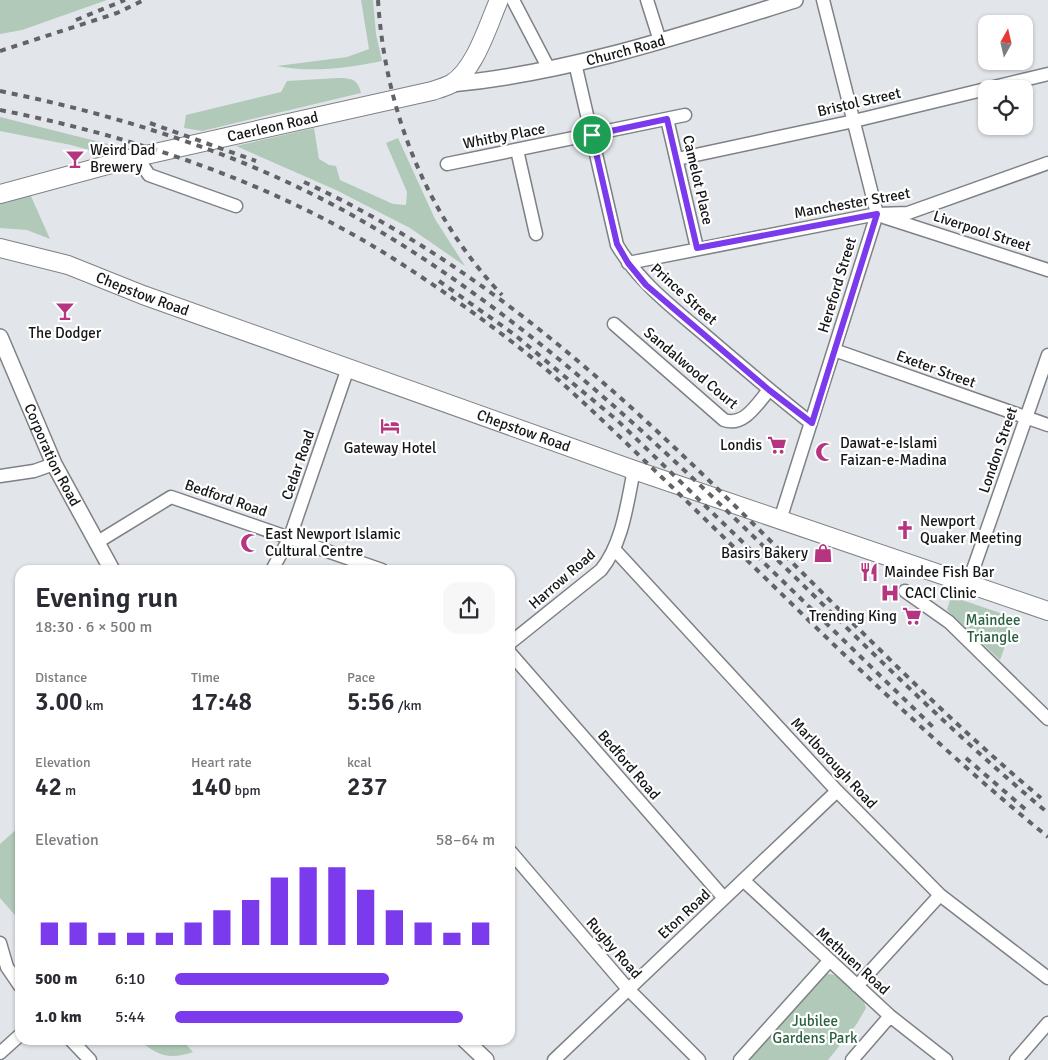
<!DOCTYPE html>
<meta charset="utf-8">
<style>
:root{--surface:#fff;--page:#f7f7f7;--text:#2b2b33;--muted:#7c7c81;--accent:#7c3aed}
body{margin:0;font-family:Signika,sans-serif;background:var(--page);color:var(--text);height:100vh;display:flex;flex-direction:column;font-size:19px;white-space:nowrap}
*{box-sizing:border-box;margin:0}
p{font-size:16px;color:var(--muted)}
.icon{flex:none;width:28px;height:28px;fill:none;stroke:currentColor;stroke-width:2;stroke-linecap:round;stroke-linejoin:round}
.map{position:relative;flex:1;overflow:hidden}
.sheet{position:absolute;left:15px;top:565px;width:500px;height:480px;display:flex;flex-direction:column;background:var(--surface);border-radius:15px;box-shadow:0 1px 4px #0004}
.sheet>*{flex:none}
.needle{width:32px;rotate:8deg}
.tools{position:absolute;left:978px;top:15px;display:grid;gap:10px}
.tools a{display:grid;place-items:center;width:55px;height:55px;border-radius:10px;background:var(--surface);box-shadow:0 1px 4px #0004;font-size:25px}
.pin{position:absolute;display:grid;place-items:center;width:42px;height:42px;color:#fff;margin:-21px;border:2px solid #fff;border-radius:50%;box-shadow:0 1px 5px #0007}
.round{display:grid;place-items:center;flex:none;width:52px;height:52px;border-radius:15px;background:var(--page)}
.summary{display:flex;align-items:center;justify-content:space-between;height:85px;padding:0 20px}
h1{font-size:28px;font-weight:600;line-height:38px}
.metrics{display:grid;grid-template-columns:repeat(3,1fr);gap:8px;height:85px;padding:5px 20px}
.metrics div{display:grid;align-content:center}
.metrics b{font-size:25px;font-weight:600}
.metrics small{font-size:14px;font-weight:400}
.metrics p{font-size:14px}
.chart{height:140px;padding:10px 20px}
.chart p{display:flex;justify-content:space-between}
.chart svg{width:100%;height:90px;margin-top:5px;stroke:var(--accent);stroke-width:6}
ul{padding:0 20px;list-style:none;font-size:16px}
li{display:grid;grid-template-columns:80px 60px 1fr;align-items:center;height:38px}
li i{height:12px;border-radius:6px;background:var(--accent)}
.map>svg:first-child{display:block}
.green{fill:#b1c9b8}
.lines{fill:none;stroke-linecap:round;stroke-linejoin:round}
.minor-casing{stroke:#7e8185;stroke-width:15}
.tertiary-casing{stroke:#7e8185;stroke-width:18}
.secondary-casing{stroke:#7e8185;stroke-width:20}
.minor{stroke:#fff;stroke-width:12}
.tertiary{stroke:#fff;stroke-width:15}
.secondary{stroke:#fff;stroke-width:18}
.rail{stroke:#616366;stroke-width:4;stroke-dasharray:6 6;stroke-linecap:butt}
.route-casing{stroke:#fff;stroke-width:10}
.route{stroke:#7c3aed;stroke-width:6}
.labels{text-anchor:middle;dominant-baseline:central;stroke-width:4.5;stroke-linejoin:round;paint-order:stroke}
.street-label{font-size:15px;fill:#151617;stroke:#fff}
.poi-label{font-size:15px;fill:#151617;stroke:#fff;text-anchor:start}
.park-label{font-size:15px;fill:#296040;stroke:#fff}
</style>
<div class="map">
<svg width="1048" height="1060" viewBox="0 0 1048 1060">
<rect width="100%" height="100%" fill="#e2e5ea"/>
<!-- green -->
<path class="green" d="M0,0h107l-85,30 -22,4z
M361,0h12l3,34 6,27c-35,7 -71,12 -105,5l70,-9 22,-8z
M338,78c13,0 20,1 23,15l-159,38 -18,-3 2,-13 95,-23 6,-11z
M0,117l116,29 -20,6 -25,-7 -71,-14z
M314,128l5,31 10,6 7,1 4,14 53,24 13,1 1,-13 -21,-49 12,-5 37,81 30,47 -55,-38 -74,-38 -100,-44z
M30,194l20,45 -23,-9 -27,-2v-28z
M956,598l59,20 -15,42 -53,-50 3,-10z
M20,826v95l-20,-23v-54z
M826,974c16,-1 37,19 40,34l-10,17 -28,35h-81l74,-84z
M139,1040h43l11,12c-24,8 -35,4 -54,-12z"/>
<g class="lines">
<!-- minor casing -->
<g class="minor-casing">
<path id="minor" d="M513,0l36,69
M647,0l13,41
M575,63l42,182c22,37 55,62 88,90 35,30 70,60 106,88
M667,119l30,129
M517,150l19,84
M137,157l12,18 87,31
M677,159l177,-38 194,-47
M447,164l238,-49
M884,217l164,53
M628,263l249,-49 31,-1 140,-50
M614,324l110,96c20,7 33,-16 45,-30
M834,350l214,75
M0,476l34,-5 20,-7
M780,520l97,-306 -54,-214
M96,543l75,-46 211,73
M614,549l223,242 103,104 108,83
M272,570l18,-33 58,-169
M968,584l80,-229
M905,591l44,31 99,97
M510,643l91,-73c22,-27 26,-67 33,-100
M510,653l214,245
M510,851l118,138 71,71
M743,880l147,136 56,44
M0,943l7,24 13,19
M857,986l83,-91
M71,1040l19,20
M0,1053l20,-18
M554,1060l283,-269
M740,1060l89,-99
M852,1060l38,-44
M1016,1060l32,-37"/>
</g>
<!-- tertiary casing -->
<g class="tertiary-casing">
<g id="tertiary">
<path id="s1" d="M451,84c118,-11 231,-49 344,-84"/>
<path id="s2" d="M0,337l54,127 58,106"/>
<path d="M465,1040l21,20"/>
</g>
</g>
<!-- secondary casing -->
<g class="secondary-casing">
<g id="secondary">
<path id="s3" d="M0,194l137,-37 295,-66c6,-2 13,-4 19,-7 24,-14 37,-59 48,-84"/>
<path id="s4" d="M0,248l68,17 75,30 491,175 414,141"/>
</g>
</g>
<!-- minor -->
<use href="#minor" class="minor"/>
<!-- tertiary -->
<use href="#tertiary" class="tertiary"/>
<!-- secondary -->
<use href="#secondary" class="secondary"/>
<!-- rail -->
<path class="rail" d="M378,0c7,110 48,215 124,295
M76,20l49,-20
M0,51l117,-38 27,-13
M0,91c128,26 258,68 371,135 260,153 448,396 677,587
M0,110c137,27 276,74 394,149 53,34 105,71 153,111 43,37 83,77 124,116 123,119 244,243 377,351
M150,123l106,38
M304,182c297,136 492,411 737,616
M439,281l76,54 103,86 317,308
M966,758l59,51"/>
</g>
<g class="lines">
<!-- route casing -->
<g class="route-casing">
<path id="route" d="M667,119l30,129 180,-34 -65,209 -43,-33 -123,-105 -18,-22 -11,-19 -25,-109z"/>
</g>
<!-- route -->
<use href="#route" class="route"/>
</g>
<!-- icons -->
<defs>
<g id="bar-bare" transform="scale(1.5)"><path d="M-6-5H6L.8 .8V4.5H3.5V6h-7V4.5H-.8V.8Z" fill="#b63580" stroke="#fff" stroke-width="2.5" paint-order="stroke"/></g>
<g id="hotel-bare" transform="scale(1.5)"><path d="M-6-4.5h1.5V1H6V5H4.5V3h-9V5H-6ZM-4 0a1.8 1.8 0 1 1 3.6 0ZM.5 0V-2.5h3Q6-2.5 6 0Z" fill="#b63580" stroke="#fff" stroke-width="2.5" paint-order="stroke"/></g>
<g id="supermarket-bare" transform="scale(1.5)"><path d="M-6-5.5h2.5l.6 2H6L4.5 2H-2.5L-4.4-4H-6ZM-1.5 3.2a1.3 1.3 0 1 0 .1 0ZM3 3.2a1.3 1.3 0 1 0 .1 0Z" fill="#b63580" stroke="#fff" stroke-width="2.5" paint-order="stroke"/></g>
<g id="mosque-bare" transform="scale(1.5)"><path d="M3.5-4.9A6 6 0 1 0 3.5 4.9A5 5 0 1 1 3.5-4.9Z" fill="#b63580" stroke="#fff" stroke-width="2.5" paint-order="stroke"/></g>
<g id="church-bare" transform="scale(1.5)"><path d="M-1.2-6h2.4v3.5h3.3v2.4h-3.3V6h-2.4V-.1h-3.3v-2.4h3.3Z" fill="#b63580" stroke="#fff" stroke-width="2.5" paint-order="stroke"/></g>
<g id="shop-bare" transform="scale(1.5)"><path d="M-5-2.5h2.3a2.7 3.5 0 0 1 5.4 0H5L5.5 6h-11ZM-1.5-2.5h3a1.5 2.3 0 0 0-3 0Z" fill="#b63580" stroke="#fff" stroke-width="2.5" paint-order="stroke"/></g>
<g id="restaurant-bare" transform="scale(1.5)"><path d="M-5-6h1v4h1v-4h1v4h1v-4h1v5L-1.5 .5V6h-2V.5L-5-1ZM5-6V6H3V1.5H1.5Q1.5-4 5-6Z" fill="#b63580" stroke="#fff" stroke-width="2.5" paint-order="stroke"/></g>
<g id="hospital-bare" transform="scale(1.5)"><path d="M-5-5h3v3.5h4V-5h3V5h-3V1.5h-4V5h-3Z" fill="#b63580" stroke="#fff" stroke-width="2.5" paint-order="stroke"/></g>
</defs>
<g fill-rule="evenodd">
<use href="#bar-bare" x="75" y="159"/>
<use href="#bar-bare" x="65" y="311"/>
<use href="#hotel-bare" x="390" y="426"/>
<use href="#supermarket-bare" x="777" y="445"/>
<use href="#mosque-bare" x="825" y="452"/>
<use href="#church-bare" x="905" y="530"/>
<use href="#mosque-bare" x="250" y="543"/>
<use href="#shop-bare" x="823" y="553"/>
<use href="#restaurant-bare" x="869" y="572"/>
<use href="#hospital-bare" x="890" y="593"/>
<use href="#supermarket-bare" x="912" y="616"/>
</g>
<g class="labels">
<!-- street labels -->
<g class="street-label">
<text stroke="none"><textPath href="#s1" startOffset="178">Church Road</textPath></text>
<text transform="translate(859 102) rotate(-13)">Bristol Street</text>
<text stroke="none"><textPath href="#s3" startOffset="281">Caerleon Road</textPath></text>
<text transform="translate(504 136) rotate(-11)">Whitby Place</text>
<text transform="translate(698 180) rotate(77)">Camelot Place</text>
<text transform="translate(852 203) rotate(-10)">Manchester Street</text>
<text transform="translate(982 231) rotate(18)">Liverpool Street</text>
<text transform="translate(837 285) rotate(-73)">Hereford Street</text>
<text stroke="none"><textPath href="#s4" startOffset="150">Chepstow Road</textPath></text>
<text transform="translate(684 294) rotate(42)">Prince Street</text>
<text transform="translate(691 368) rotate(40)">Sandalwood Court</text>
<text transform="translate(936 369) rotate(20)">Exeter Street</text>
<text stroke="none"><textPath href="#s4" startOffset="555">Chepstow Road</textPath></text>
<text transform="translate(998 450) rotate(-71)">London Street</text>
<text stroke="none"><textPath href="#s2" startOffset="129">Corporation Road</textPath></text>
<text transform="translate(298 465) rotate(-71)">Cedar Road</text>
<text transform="translate(226 498) rotate(19)">Bedford Road</text>
<text transform="translate(562 579) rotate(-41)">Harrow Road</text>
<text transform="translate(834 763) rotate(47)">Marlborough Road</text>
<text transform="translate(629 765) rotate(49)">Bedford Road</text>
<text transform="translate(684 914) rotate(-43)">Eton Road</text>
<text transform="translate(614 948) rotate(49)">Rugby Road</text>
<text transform="translate(853 961) rotate(42)">Methuen Road</text>
</g>
<!-- poi labels -->
<g class="poi-label">
<text x="90" y="150">Weird Dad<tspan x="90" dy="17">Brewery</tspan></text>
<text x="65" y="333" text-anchor="middle">The Dodger</text>
<text x="840" y="443">Dawat-e-Islami<tspan x="840" dy="17">Faizan-e-Madina</tspan></text>
<text x="762" y="445" text-anchor="end">Londis</text>
<text x="390" y="448" text-anchor="middle">Gateway Hotel</text>
<text x="920" y="521">Newport<tspan x="920" dy="17">Quaker Meeting</tspan></text>
<text x="265" y="534">East Newport Islamic<tspan x="265" dy="17">Cultural Centre</tspan></text>
<text x="808" y="553" text-anchor="end">Basirs Bakery</text>
<text x="884" y="572">Maindee Fish Bar</text>
<text x="905" y="593">CACI Clinic</text>
<text x="897" y="616" text-anchor="end">Trending King</text>
</g>
<!-- park labels -->
<g class="park-label">
<text x="993" y="620">Maindee<tspan x="993" dy="17">Triangle</tspan></text>
<text x="815" y="1021">Jubilee<tspan x="815" dy="17">Gardens Park</tspan></text>
</g>
</g>
</svg>
<div class="tools">
<a><svg class="needle" viewBox="-14 -14 28 28"><path d="M0-13l5 13h-10z" fill="#e53935"/><path d="M0 13l5-13h-10z" fill="#7c7c81"/></svg></a>
<a><svg class="icon" aria-label="locate" viewBox="0 0 24 24"><circle cx="12" cy="12" r="6"/><path d="M12 2v4M12 18v4M2 12h4M18 12h4"/></svg></a>
</div>
<div class="pin" style="left:592px;top:135px;background:#1e9e55"><svg class="icon" aria-label="arrive" viewBox="0 0 24 24"><path d="M6 21V4h12l-3 4 3 4H6"/></svg></div>
<section class="sheet">
<div class="summary"><div><h1>Evening run</h1><p>18:30 · 6 × 500 m</p></div><a class="round"><svg class="icon" aria-label="share" viewBox="0 0 24 24"><path d="M12 15V3M7 8l5-5 5 5M5 13v7h14v-7"/></svg></a></div>
<div class="metrics">
<div><p>Distance</p><b>3.00<small> km</small></b></div>
<div><p>Time</p><b>17:48</b></div>
<div><p>Pace</p><b>5:56<small> /km</small></b></div>
</div>
<div class="metrics">
<div><p>Elevation</p><b>42<small> m</small></b></div>
<div><p>Heart rate</p><b>140<small> bpm</small></b></div>
<div><p>kcal</p><b>237</b></div>
</div>
<div class="chart"><p><span>Elevation</span>58–64 m</p>
<svg viewBox="0 0 160 44" preserveAspectRatio="none"><path d="M5 44V33M15 44V33M25 44V38M35 44V38M45 44V38M55 44V33M65 44V27M75 44V22M85 44V11M95 44V6M105 44V6M115 44V17M125 44V27M135 44V33M145 44V38M155 44V33"/></svg>
</div>
<ul>
<li><b>500 m</b>6:10<i style="width:67%"></i></li>
<li><b>1.0 km</b>5:44<i style="width:90%"></i></li>
</ul>
</section>
</div>
